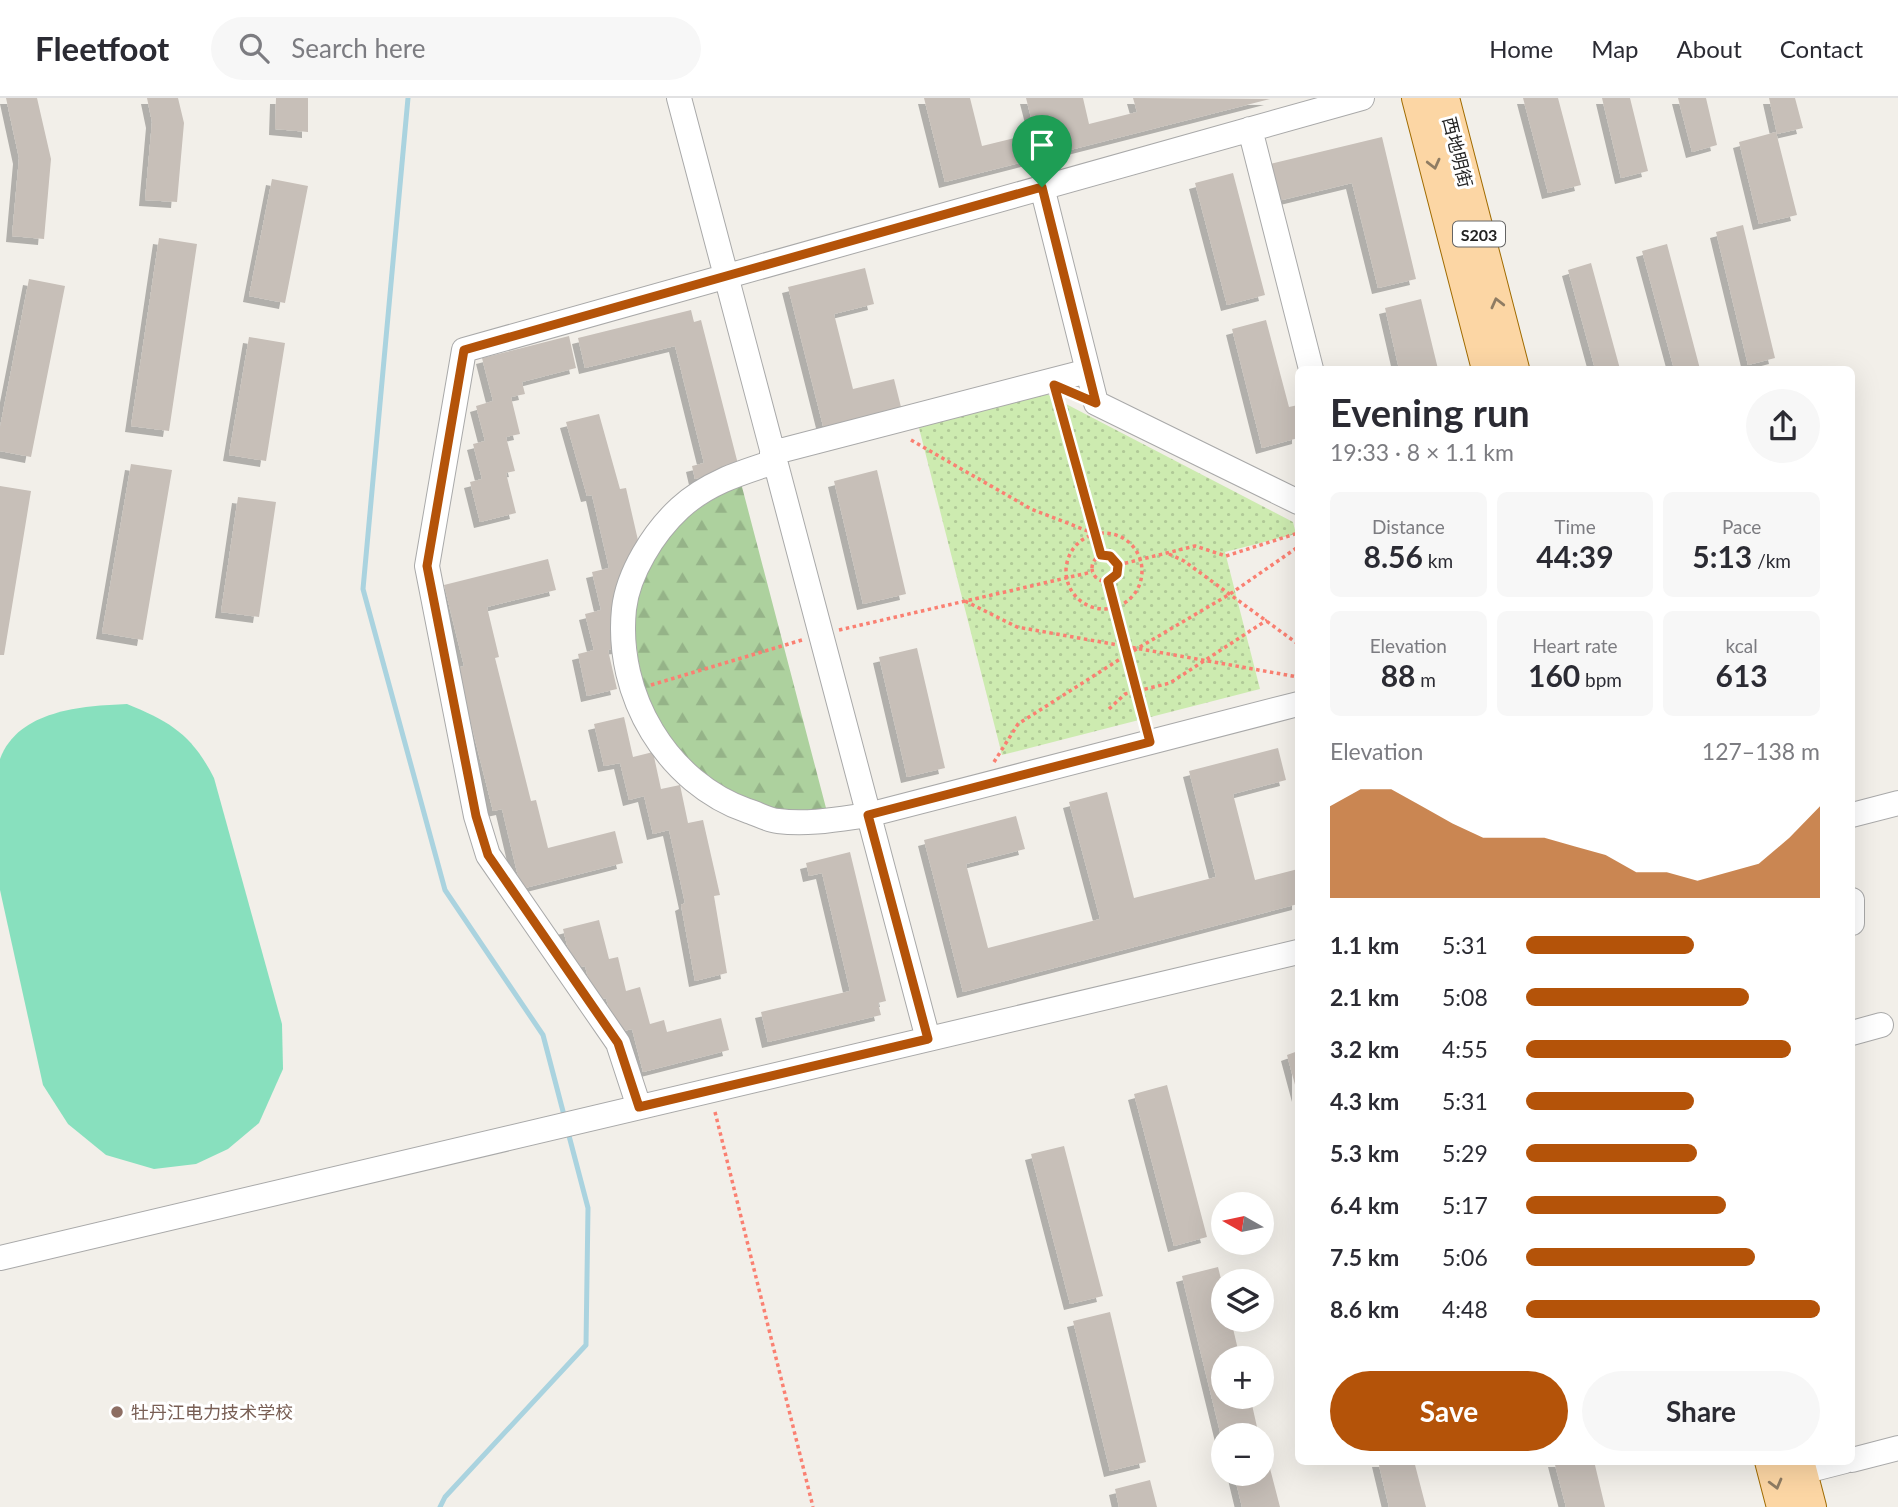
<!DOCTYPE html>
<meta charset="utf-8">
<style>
:root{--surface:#fff;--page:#f7f7f7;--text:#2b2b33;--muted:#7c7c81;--line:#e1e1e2;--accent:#b45309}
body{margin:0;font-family:Lato,"Noto Sans SC",sans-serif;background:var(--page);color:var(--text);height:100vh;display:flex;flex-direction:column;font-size:26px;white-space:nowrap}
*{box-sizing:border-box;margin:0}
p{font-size:23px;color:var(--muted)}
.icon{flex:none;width:38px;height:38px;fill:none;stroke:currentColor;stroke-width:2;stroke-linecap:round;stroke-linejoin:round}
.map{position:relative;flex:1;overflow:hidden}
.sheet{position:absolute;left:1295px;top:268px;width:560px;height:1099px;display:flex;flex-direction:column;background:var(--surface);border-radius:10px;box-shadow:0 7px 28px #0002}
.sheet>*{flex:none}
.needle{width:46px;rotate:279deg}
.tools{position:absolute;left:1211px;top:1094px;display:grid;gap:14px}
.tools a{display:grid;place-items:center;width:63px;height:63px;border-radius:50%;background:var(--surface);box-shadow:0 7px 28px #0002;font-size:35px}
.pin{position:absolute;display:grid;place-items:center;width:60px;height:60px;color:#fff;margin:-72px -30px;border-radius:50% 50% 50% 0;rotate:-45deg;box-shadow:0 0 7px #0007}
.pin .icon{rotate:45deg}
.round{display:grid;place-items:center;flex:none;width:74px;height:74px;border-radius:37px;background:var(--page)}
.head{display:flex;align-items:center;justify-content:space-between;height:119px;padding:0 35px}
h1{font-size:38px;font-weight:700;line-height:52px}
.metrics{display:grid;grid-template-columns:repeat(3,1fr);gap:10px;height:119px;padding:7px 35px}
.metrics div{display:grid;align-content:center;border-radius:10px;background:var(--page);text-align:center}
.metrics b{font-size:30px;font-weight:700}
.metrics small{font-size:19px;font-weight:400}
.metrics p{font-size:19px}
.chart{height:196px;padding:14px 35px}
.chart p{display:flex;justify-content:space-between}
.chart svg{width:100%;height:126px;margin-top:7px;fill:var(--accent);opacity:.7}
.button{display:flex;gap:14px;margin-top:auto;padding:14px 35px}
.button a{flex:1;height:80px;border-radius:42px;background:var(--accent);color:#fff;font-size:28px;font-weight:700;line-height:80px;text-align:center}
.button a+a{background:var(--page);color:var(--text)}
ul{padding:0 35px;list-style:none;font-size:23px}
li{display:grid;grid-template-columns:112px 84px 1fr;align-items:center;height:52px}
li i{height:18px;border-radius:9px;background:var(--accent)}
header{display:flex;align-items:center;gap:42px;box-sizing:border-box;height:98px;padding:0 35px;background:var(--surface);border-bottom:2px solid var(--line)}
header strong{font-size:33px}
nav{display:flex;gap:38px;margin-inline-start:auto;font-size:24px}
.search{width:490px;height:63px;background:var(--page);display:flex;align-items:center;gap:18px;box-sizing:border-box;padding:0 24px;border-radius:38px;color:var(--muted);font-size:26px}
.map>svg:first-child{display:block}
.grass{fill:url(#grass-dots)}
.forest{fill:url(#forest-firs)}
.pitch{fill:#88e0be}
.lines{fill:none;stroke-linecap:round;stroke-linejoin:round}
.stream{stroke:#aad3df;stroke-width:5}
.building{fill:#c7bfb8;filter:url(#shadow)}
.minor-casing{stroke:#a9a9a9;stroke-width:26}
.major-casing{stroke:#a06b00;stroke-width:32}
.path{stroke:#fa8072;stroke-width:3.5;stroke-dasharray:3.5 3.5;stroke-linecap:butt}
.minor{stroke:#fff;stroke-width:24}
.major{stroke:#fcd6a4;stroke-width:30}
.oneway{stroke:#8f7c63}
.route-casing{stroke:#fff;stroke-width:14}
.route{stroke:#b45309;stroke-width:9}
.education-dot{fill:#8d6e63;stroke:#fff;stroke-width:2.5}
.labels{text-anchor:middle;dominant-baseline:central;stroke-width:6;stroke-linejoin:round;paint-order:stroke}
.shield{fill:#fff;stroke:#646464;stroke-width:2}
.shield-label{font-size:16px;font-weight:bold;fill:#222}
.street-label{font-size:18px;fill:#222;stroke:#fff}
.education-label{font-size:18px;fill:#785e54;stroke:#fff;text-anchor:start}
</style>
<header>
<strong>Fleetfoot</strong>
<div class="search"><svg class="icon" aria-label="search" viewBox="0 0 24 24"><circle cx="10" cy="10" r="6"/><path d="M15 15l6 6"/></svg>Search here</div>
<nav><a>Home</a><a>Map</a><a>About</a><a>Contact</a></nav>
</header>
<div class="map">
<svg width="1898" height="1409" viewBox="0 0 1898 1409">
<defs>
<pattern id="grass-dots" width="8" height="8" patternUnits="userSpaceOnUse" patternTransform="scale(1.75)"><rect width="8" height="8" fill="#cdebb0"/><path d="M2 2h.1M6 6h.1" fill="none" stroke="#b0c997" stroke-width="1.8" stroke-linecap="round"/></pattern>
<pattern id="forest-firs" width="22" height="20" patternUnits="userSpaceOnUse" patternTransform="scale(1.75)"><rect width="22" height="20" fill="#add19e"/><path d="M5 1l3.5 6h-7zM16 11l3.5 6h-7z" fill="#95b388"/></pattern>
<filter id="shadow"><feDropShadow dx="-6" dy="6" stdDeviation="0" flood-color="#0004"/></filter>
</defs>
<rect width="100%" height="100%" fill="#f2efe9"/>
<!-- grass -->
<path class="grass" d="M1043,294l250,130 3,12 -71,18 35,137 -258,66 -84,-331z"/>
<!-- forest -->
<path class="forest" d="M741,385l85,325c-64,13 -134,-26 -166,-82 -13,-24 -20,-50 -23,-76 -4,-28 -3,-58 11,-83 22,-43 52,-61 93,-84z"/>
<!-- pitch -->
<path class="pitch" d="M127,606c44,18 65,31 87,74l68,246 1,45 -24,54 -31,26 -32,15 -42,5 -48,-14 -38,-31 -25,-39 -43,-195v-131c18,-49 82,-53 127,-55z"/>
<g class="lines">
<!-- stream -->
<path class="stream" d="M408,0l-45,491 82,301 98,145 22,84
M440,1409l5,-10 141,-152 2,-137 -20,-76"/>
</g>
<!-- building -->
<path class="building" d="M6,0h31l14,61 -7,80 -32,-3 7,-78z
M147,0h31l6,25 -7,79 -32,-2 7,-78z
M276,0h32v34l-33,-3z
M924,0h46l12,48 53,-13 -9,-35h57l6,26 48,-12 -4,-14 137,1 -325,83z
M1523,0h35l23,87 -33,8z
M1602,0h28l18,73 -27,7z
M1678,0h28l11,47 -25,7z
M1769,0h26l8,30 -26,6z
M1776,34l21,83 -38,9 -20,-82z
M1382,39l34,142 -38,9 -26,-105 -74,18 -8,-37z
M1233,75l32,122 -38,10 -32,-122z
M272,81l36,7 -23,117 -36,-7z
M1743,127l32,133 -27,7 -32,-133z
M159,140l38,6 -28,187 -38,-5z
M1667,146l33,125h-26l-32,-118z
M1591,165l29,106h-25l-27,-99z
M865,170l9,36 -40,10 19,75 41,-10 10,40 -78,19 -38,-151z
M29,181l36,7 -34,171 -31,-6v-24z
M1421,201l17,70h-39l-14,-61z
M691,212l3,12 7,-2 38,148 -44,11 -3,-13 12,-3 -29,-117 -90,22 -7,-30z
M1266,222l23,87 9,-2v33l-36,10 -30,-119z
M569,238l7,32 -54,14 3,12 -14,3 9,37 -14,3 9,34 -9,2 10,40 -36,9 -10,-40 12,-3 -9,-35 12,-3 -9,-35 17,-5 -11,-43z
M249,239l36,6 -19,118 -37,-6z
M599,316l21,75 6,-1 17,74 -14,4 9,38 -19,4 9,38 -20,4 9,39 -30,7 -9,-42 16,-4 -9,-36 16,-4 -9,-38 17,-4 -17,-73 -5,1 -21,-74z
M131,366l41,6 -29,170 -41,-7z
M877,372l29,124 -43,10 -29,-123z
M0,388l31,5 -27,164h-4z
M238,399l38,5 -17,115 -38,-5z
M548,461l8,31 -69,17 12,50 -4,1 36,143 5,-1 12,48 67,-17 8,32 -102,26 -19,-80 -9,2 -36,-143 7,-2 -20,-81z
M917,550l28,120 -38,9 -28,-120z
M624,619l9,40 20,-5 8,37 19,-4 8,38 15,-3 17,75 -6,1 13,77 -32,8 -14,-76 4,-2 -16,-73 -16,4 -9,-38 -15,4 -9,-37 -16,3 -10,-42z
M1278,650l8,32 -53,14 22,86 43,-11v35l-335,88 -39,-152 92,-24 9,33 -59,15 22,84 112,-29 -31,-117 38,-10 27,106 82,-21 -27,-106z
M850,754l36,149 -8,2 3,12 -113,27 -7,-30 89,-21 -28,-118 -13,3 -3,-13z
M599,822l10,39 9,-2 8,34 14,-4 10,37 14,-4 3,12 54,-14 8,32 -86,22 -11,-43 -17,4 -9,-35 -12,3 -9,-35 -12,3 -10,-40z
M1298,953v45l-11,-41z
M1167,987l40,152 -33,9 -40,-152z
M1064,1048l39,150 -33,8 -39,-150z
M1218,1169l5,20v33h8l9,38h-17v38h27l7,31 -34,8 -1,5 -40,-164z
M1110,1214l36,150 -36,9 -37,-150z
M1267,1359l13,50h-38l-8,-33h28v-16z
M1378,1363h36l12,46h-37z
M1554,1363h40l11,46h-39z
M1150,1382l7,27h-38l-4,-18z"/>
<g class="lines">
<!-- minor casing -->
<g class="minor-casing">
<path id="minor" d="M679,0l249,941
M1250,31l61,240
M1042,89l54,216 202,99
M772,355l316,-82
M774,364c-34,11 -67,21 -94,46 -26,24 -52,65 -56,101 -9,86 43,174 124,202 10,3 20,9 30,10 30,4 61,-2 90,-6l430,-111
M1852,717l46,-12
M1852,802v23
M1852,935l29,-8
M639,1009l-21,-64 -130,-188 -12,-39 -49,-250 37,-216 898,-252
M0,1160l1298,-306
M1852,1362l46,-12
M1802,1374l43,-11"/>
</g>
<!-- major casing -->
<g class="major-casing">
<path id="major" d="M1417,0l70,271
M1444,0l70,271
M1770,1363l12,46
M1799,1363l12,46"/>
</g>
<!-- path -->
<path class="path" d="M1058,301l43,157
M911,342l120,69 62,24
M1066 473a38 38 0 1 1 76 0a38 38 0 1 1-76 0Z
M1169,456l15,7 114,83
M1092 470a13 13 0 1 1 26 0a13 13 0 1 1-26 0Z
M1118,467l77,-19 31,10 72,-23
M1108,483l37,142
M965,503l52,26 281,50
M839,532l253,-58
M651,587l151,-45
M1109,611l16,-15 45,-11 97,-63
M994,664l24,-38 110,-70 102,-60 68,-47
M715,1014l98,395"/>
<!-- minor -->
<use href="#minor" class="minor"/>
<!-- major -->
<use href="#major" class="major"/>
</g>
<!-- one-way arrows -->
<defs><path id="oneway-chevron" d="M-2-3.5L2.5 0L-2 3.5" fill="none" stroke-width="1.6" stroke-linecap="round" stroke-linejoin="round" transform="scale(1.75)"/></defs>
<g class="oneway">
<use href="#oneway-chevron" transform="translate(1434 66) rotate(76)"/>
<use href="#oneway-chevron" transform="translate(1497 205) rotate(-104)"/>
<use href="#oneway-chevron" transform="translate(1776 1386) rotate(75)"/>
</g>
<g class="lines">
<!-- route casing -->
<g class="route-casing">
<path id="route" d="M1042,89l54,216 -42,-18 47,170 9,1 8,9 -1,9 -9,7 42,161 -282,73 60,224 -289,68 -21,-64 -130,-188 -12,-39 -49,-250 37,-216z"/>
</g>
<!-- route -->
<use href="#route" class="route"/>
</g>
<!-- markers -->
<circle class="education-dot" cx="117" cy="1314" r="7"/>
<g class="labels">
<!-- shield labels -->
<rect class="shield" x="1453" y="123.5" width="52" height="25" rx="5"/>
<g class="shield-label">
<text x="1479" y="136">S203</text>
</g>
<!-- street labels -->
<g class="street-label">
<text transform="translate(1458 54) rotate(76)">西地明街</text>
</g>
<!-- education labels -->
<g class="education-label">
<text x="131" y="1314">牡丹江电力技术学校</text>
</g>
</g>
</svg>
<div class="tools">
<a><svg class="needle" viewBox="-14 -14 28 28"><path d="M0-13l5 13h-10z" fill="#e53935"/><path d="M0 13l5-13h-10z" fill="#7c7c81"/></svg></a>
<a><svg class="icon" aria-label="layers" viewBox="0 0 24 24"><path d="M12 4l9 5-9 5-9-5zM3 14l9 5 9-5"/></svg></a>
<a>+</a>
<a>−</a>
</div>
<div class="pin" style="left:1042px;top:89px;background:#1e9e55"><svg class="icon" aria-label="arrive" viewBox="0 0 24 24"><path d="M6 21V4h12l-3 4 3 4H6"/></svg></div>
<section class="sheet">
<div class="head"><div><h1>Evening run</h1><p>19:33 · 8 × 1.1 km</p></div><a class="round"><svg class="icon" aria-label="share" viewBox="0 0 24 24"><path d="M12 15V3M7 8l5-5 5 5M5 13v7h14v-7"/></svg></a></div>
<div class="metrics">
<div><p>Distance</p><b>8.56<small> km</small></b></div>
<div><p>Time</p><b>44:39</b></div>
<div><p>Pace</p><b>5:13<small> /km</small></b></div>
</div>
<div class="metrics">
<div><p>Elevation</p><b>88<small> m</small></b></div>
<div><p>Heart rate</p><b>160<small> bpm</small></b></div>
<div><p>kcal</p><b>613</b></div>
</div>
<div class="chart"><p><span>Elevation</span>127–138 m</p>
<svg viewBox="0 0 160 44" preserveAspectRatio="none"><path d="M0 44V12L10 6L20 6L30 12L40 18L50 23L60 23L70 23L80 26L90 29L100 35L110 35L120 38L130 35L140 32L150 23L160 12V44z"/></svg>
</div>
<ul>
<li><b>1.1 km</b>5:31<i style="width:57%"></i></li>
<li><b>2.1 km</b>5:08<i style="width:76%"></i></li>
<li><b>3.2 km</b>4:55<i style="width:90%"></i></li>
<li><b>4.3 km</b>5:31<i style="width:57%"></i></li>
<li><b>5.3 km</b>5:29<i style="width:58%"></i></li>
<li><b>6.4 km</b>5:17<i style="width:68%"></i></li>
<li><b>7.5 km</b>5:06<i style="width:78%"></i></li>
<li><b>8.6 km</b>4:48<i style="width:100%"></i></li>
</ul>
<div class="button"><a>Save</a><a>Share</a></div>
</section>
</div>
